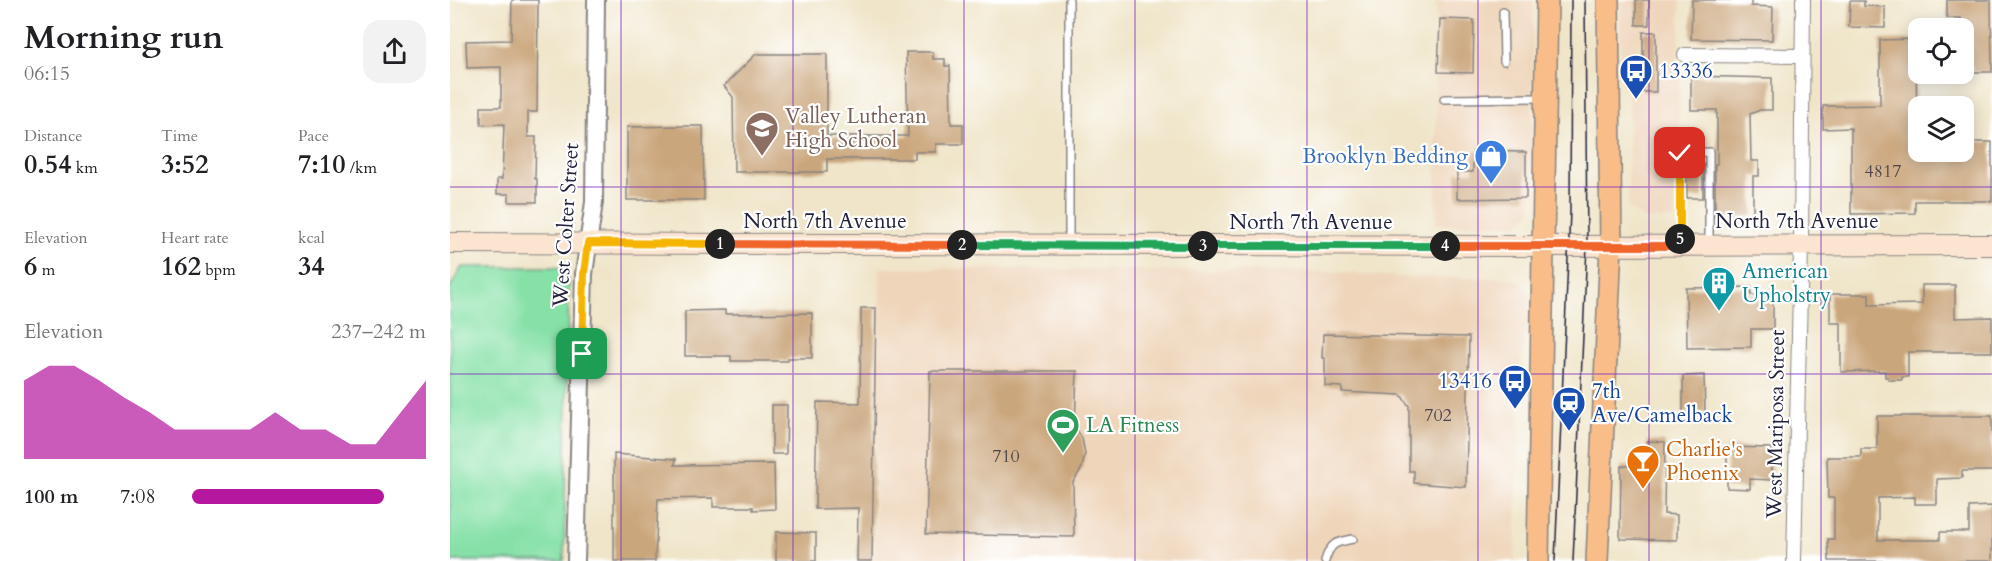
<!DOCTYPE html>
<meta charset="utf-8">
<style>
:root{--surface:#fff;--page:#f2f2f2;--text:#202124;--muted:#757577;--accent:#b5179e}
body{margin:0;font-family:Cardo,serif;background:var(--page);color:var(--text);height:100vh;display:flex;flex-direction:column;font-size:22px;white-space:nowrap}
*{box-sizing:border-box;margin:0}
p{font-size:20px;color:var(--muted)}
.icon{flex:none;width:33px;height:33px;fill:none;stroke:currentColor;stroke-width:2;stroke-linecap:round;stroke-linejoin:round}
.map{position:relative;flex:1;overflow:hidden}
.drawer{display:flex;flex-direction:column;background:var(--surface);width:450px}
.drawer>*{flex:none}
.controls{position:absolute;left:1458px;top:18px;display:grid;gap:12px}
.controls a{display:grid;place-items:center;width:66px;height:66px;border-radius:12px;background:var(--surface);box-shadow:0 3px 15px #0003;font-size:30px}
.pin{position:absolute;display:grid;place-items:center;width:51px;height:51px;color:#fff;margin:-26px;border-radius:12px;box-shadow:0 3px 9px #0006}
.km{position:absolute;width:30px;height:30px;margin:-15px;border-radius:50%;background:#222;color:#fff;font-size:16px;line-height:30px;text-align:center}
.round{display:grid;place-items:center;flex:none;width:63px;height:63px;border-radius:18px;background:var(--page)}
.overview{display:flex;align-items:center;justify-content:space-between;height:102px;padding:0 24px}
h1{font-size:33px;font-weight:700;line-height:45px}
.stats{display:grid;grid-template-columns:repeat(3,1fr);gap:9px;height:102px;padding:6px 24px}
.stats div{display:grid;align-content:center}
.stats b{font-size:26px;font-weight:700}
.stats small{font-size:16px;font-weight:400}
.stats p{font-size:16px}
.chart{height:168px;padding:12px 24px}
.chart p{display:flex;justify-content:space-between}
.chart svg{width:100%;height:108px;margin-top:6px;fill:var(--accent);opacity:.7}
ul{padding:0 24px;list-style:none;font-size:20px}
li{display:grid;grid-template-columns:96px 72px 1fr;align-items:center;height:45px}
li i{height:15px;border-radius:8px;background:var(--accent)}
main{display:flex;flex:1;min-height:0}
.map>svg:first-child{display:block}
.built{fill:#efd6bb}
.green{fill:#86e1a7;stroke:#548271;stroke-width:1.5}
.building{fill:#caa67b}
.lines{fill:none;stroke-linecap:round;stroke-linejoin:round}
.service-casing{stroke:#898482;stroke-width:10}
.minor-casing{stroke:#898482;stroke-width:16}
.tertiary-casing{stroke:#898482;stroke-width:20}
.secondary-casing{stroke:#898482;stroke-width:22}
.primary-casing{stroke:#898482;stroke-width:24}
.service{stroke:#fff;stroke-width:7}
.minor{stroke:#fff;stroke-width:14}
.tertiary{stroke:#fff;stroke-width:16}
.secondary{stroke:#fce5d0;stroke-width:20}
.primary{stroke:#f8bd89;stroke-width:21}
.tram{stroke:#22223b;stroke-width:1.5}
.split-1-casing{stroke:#fff;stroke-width:12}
.split-2-casing{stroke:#fff;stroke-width:12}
.split-3-casing{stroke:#fff;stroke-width:12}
.split-4-casing{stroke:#fff;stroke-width:12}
.split-5-casing{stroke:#fff;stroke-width:12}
.split-6-casing{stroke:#fff;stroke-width:12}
.split-1{stroke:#f5b400;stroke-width:8}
.split-2{stroke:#f0652b;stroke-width:8}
.split-3{stroke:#22a559;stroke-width:8}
.split-4{stroke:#22a559;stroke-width:8}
.split-5{stroke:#f0652b;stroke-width:8}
.split-6{stroke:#f5b400;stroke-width:8}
.grid{fill:none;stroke:#7b2cbf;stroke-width:1.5;stroke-opacity:0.55}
.labels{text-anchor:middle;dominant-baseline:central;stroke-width:4.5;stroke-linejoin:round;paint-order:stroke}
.number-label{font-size:18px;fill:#4c434b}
.transit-label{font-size:21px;fill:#164399;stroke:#fff;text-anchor:start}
.education-label{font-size:21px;fill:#785e54;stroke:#fff;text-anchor:start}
.shop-label{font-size:21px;fill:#366cbe;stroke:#fff;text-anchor:end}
.street-label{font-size:21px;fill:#22223b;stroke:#fff}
.culture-label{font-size:21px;fill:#0d838f;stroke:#fff;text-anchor:start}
.leisure-label{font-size:21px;fill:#27864d;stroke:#fff;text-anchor:start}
.food-label{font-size:21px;fill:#c56008;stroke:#fff;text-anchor:start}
</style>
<main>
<section class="drawer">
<div class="overview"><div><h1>Morning run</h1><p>06:15</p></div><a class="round"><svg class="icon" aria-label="share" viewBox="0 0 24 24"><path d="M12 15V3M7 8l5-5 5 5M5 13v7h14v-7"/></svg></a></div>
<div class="stats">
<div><p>Distance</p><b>0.54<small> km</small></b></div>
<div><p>Time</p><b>3:52</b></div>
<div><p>Pace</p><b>7:10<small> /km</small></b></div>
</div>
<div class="stats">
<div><p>Elevation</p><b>6<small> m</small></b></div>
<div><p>Heart rate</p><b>162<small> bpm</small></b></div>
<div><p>kcal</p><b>34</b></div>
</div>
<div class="chart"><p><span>Elevation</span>237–242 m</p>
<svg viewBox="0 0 160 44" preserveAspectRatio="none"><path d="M0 44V12L10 6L20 6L30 12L40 19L50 25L60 32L70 32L80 32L90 32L100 25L110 32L120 32L130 38L140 38L150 25L160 12V44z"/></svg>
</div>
<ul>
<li><b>100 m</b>7:08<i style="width:82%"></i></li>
</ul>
</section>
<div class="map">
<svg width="1542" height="561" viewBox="0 0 1542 561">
<rect width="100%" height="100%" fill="#fff"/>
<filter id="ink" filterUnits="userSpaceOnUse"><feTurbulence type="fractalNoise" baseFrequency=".0167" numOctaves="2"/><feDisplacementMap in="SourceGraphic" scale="12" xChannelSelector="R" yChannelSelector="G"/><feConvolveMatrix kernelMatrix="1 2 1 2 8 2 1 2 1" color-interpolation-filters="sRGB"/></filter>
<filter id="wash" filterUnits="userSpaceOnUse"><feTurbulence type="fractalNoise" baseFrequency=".008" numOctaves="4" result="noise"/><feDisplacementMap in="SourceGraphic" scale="24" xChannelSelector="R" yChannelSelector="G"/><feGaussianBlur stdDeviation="1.35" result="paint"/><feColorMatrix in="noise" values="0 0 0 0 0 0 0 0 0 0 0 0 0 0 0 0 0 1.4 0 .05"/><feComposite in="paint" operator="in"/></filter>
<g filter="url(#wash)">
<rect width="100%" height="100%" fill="#f0e5c9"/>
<!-- built -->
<path class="built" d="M986,0h97l-2,211 -13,14h-82z
M1170,0h60l-1,129 -14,20 8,10 2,60h-30l-17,-10 1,-113 -8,-26z
M430,268l452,4 67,5 105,1 15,3 10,10 3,11 -10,51 -7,208h-641z"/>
<!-- green -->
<path class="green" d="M12,267h93c10,3 12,8 14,17l-5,277h-114v-273z"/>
<g id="blocks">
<!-- building -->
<path class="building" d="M62,0h26l-1,112h-9v25h8l-1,42h2v23h-28v-8h-12v-15h5l2,-55 -23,1v-18h20v-40l-34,1 -1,-27 45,-1z
M1186,0h13v25h-13z
M1242,0h59v6l22,1 -1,33 -81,-1z
M1497,0h44l1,72h-19v-7h-8v-38h-4v-9h-14z
M1400,1h14v5l21,1v21l-36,-1z
M990,19l34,1 -1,53 -35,-1z
M1193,32h13v60h-13z
M1466,39l1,113h47v-10h28v59h-77v12l-64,1v-86l-28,1v-23l57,-1v-65z
M456,52h27v7h12v7h5l1,58h12v20h-27v8h-21v7h-88v13h-93l-1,-75 -9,-11 32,-32h71v82h81z
M1241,76l81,2v32h-12l-10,4 1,47h8v15h-6v40l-38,1v-53h2v-54h-26z
M232,126h21l1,74h-77v-73z
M1023,151l53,1v46l-69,1v-27h16z
M1236,164h17v34h-16z
M1472,285h33v33l37,-1v35h-84v25h-6v3h-14v-3h-3v-6l-44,1v-49h-11v-29h39v11l53,-1z
M1301,287v8h22v34h-22v18l-64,1 -1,-60z
M411,308h15l-4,253h-15l1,-53 -43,1 2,-107 43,1z
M275,310v4l87,-1v45h-24v3h-57v-5h-46v-45z
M873,334l146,3 -3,150 -52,-4v-12h-5v-65l-8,-11 -59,-3v-5l-17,-1v-28h-3z
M480,371h147l-2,56 7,11 3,16 -3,14 -9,14 1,55 -148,-3z
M1254,375l1,38h-22v-37z
M322,405h15l-1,49h-14z
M1427,416h115v55h-30v7l-25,1v25h-22v-7l-37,1v42h62v-8h29v-25l23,-1v55h-163l-1,-22h6v-41h-6l-1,-41h34v-8h16z
M1197,441l18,1 -1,72 13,1v25l-57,-1 1,-73h25z
M1277,447l45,1v32l-22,-1v10l-23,-1z
M164,454l62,5 -1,6 99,-1 1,45 -22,1v-3h-40v-9l-55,1 -3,62h-41z
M326,532l40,1v28h-40z"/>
</g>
</g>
<g filter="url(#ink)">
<use href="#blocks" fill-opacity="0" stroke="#898482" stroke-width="1.5"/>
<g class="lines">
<!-- service casing -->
<g class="service-casing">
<path id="service" d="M619,0v243
M1053,12l1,49
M994,99l99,-1
M1230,243v-90l29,-1v92
M875,561c5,-18 11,-19 28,-22"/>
</g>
<!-- minor casing -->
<g class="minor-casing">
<path id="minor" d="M1235,55l117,1
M1344,561l7,-316 2,-245"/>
</g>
<!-- tertiary casing -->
<g class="tertiary-casing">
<path id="tertiary" d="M126,561l8,-287 10,-72 2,-202"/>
</g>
<!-- secondary casing -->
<g class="secondary-casing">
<path id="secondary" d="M0,243l1067,3 475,-1"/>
</g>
<!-- primary casing -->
<g class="primary-casing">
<path id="primary" d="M1088,561l9,-561
M1147,561l14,-316 -3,-245"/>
</g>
<!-- service -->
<use href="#service" class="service"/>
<!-- minor -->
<use href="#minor" class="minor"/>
<!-- tertiary -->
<use href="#tertiary" class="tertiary"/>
<!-- secondary -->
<use href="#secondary" class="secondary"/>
<!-- primary -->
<use href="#primary" class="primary"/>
<!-- tram -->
<path class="tram" d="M1105,561l15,-349 1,-212
M1123,561l14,-315 -2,-246"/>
</g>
</g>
<g class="lines" filter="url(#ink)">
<!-- split-1 casing -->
<g class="split-1-casing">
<path id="split-1" d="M132,354l2,-80 4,-31 132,1"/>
</g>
<!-- split-2 casing -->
<g class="split-2-casing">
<path id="split-2" d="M270,244l242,1"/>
</g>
<!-- split-3 casing -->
<g class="split-3-casing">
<path id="split-3" d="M512,245l241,1"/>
</g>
<!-- split-4 casing -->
<g class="split-4-casing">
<path id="split-4" d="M753,246h242"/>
</g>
<!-- split-5 casing -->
<g class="split-5-casing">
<path id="split-5" d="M995,246h235v-7"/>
</g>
<!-- split-6 casing -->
<g class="split-6-casing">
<path id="split-6" d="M1230,153v86"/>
</g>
<!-- split-1 -->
<use href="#split-1" class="split-1"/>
<!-- split-2 -->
<use href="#split-2" class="split-2"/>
<!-- split-3 -->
<use href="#split-3" class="split-3"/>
<!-- split-4 -->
<use href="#split-4" class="split-4"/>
<!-- split-5 -->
<use href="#split-5" class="split-5"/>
<!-- split-6 -->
<use href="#split-6" class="split-6"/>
</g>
<!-- grid -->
<path class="grid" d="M171,0v561M343,0v561M514,0v561M685,0v561M857,0v561M1028,0v561M1199,0v561M1371,0v561M0,187h1542M0,374h1542"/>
<!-- icons -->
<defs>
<g id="bus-pin" transform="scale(1.725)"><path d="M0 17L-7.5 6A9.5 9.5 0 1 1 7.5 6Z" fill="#1a4fb4" stroke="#fff"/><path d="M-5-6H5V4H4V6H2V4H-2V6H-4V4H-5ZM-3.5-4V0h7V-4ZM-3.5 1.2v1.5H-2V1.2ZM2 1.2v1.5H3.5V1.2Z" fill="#fff"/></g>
<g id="school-pin" transform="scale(1.725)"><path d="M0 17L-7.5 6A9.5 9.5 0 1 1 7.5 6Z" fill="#8d6e63" stroke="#fff"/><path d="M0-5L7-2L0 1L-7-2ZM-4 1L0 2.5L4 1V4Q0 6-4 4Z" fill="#fff"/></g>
<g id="shop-pin" transform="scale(1.725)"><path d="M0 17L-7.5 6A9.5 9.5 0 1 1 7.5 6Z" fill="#3f7fe0" stroke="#fff"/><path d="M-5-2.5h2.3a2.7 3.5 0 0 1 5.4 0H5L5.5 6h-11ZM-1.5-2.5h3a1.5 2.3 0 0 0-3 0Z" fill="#fff"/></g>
<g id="building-pin" transform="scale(1.725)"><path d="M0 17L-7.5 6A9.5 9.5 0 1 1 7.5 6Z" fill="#0f9aa8" stroke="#fff"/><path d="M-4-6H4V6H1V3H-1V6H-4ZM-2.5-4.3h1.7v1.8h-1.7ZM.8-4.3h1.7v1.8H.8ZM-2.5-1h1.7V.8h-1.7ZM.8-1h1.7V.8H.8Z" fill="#fff"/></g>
<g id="station-pin" transform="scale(1.725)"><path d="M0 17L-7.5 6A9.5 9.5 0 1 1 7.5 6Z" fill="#1a4fb4" stroke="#fff"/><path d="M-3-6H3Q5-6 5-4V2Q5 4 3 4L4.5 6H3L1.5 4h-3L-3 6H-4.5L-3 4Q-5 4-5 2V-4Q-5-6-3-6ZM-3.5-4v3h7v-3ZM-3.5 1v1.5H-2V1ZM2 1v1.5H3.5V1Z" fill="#fff"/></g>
<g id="stadium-pin" transform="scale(1.725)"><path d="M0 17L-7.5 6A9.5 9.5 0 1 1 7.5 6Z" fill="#2e9e5b" stroke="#fff"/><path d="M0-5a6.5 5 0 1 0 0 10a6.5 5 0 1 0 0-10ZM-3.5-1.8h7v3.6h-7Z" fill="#fff"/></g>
<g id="bar-pin" transform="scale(1.725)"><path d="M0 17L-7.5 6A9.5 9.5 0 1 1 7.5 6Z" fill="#e8710a" stroke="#fff"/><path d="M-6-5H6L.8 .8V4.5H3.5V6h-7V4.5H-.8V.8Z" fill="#fff"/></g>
</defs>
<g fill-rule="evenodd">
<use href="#bus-pin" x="1186" y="71"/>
<use href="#school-pin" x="312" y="128"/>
<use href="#shop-pin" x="1041" y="156"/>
<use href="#building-pin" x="1269" y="283"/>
<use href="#bus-pin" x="1065" y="381"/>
<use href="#station-pin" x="1119" y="403"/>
<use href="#stadium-pin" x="613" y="425"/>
<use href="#bar-pin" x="1193" y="461"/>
</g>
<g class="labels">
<!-- number labels -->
<g class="number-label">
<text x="1433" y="171">4817</text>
<text x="988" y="415">702</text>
<text x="556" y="456">710</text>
</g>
<!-- transit labels -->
<g class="transit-label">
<text x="1209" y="71">13336</text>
<text x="1042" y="381" text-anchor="end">13416</text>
<text x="1142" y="391">7th<tspan x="1142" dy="24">Ave/Camelback</tspan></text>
</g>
<!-- education labels -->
<g class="education-label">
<text x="335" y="116">Valley Lutheran<tspan x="335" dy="24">High School</tspan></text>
</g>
<!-- shop labels -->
<g class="shop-label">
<text x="1018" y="156">Brooklyn Bedding</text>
</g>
<!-- street labels -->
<g class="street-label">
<text x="375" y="221">North 7th Avenue</text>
<text x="1347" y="221">North 7th Avenue</text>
<text x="861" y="222">North 7th Avenue</text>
<text transform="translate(116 225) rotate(-86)">West Colter Street</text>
<text transform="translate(1326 424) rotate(-89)">West Mariposa Street</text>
</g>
<!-- culture labels -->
<g class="culture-label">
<text x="1292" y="271">American<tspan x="1292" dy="24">Upholstry</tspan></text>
</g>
<!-- leisure labels -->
<g class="leisure-label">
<text x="636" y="425">LA Fitness</text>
</g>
<!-- food labels -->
<g class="food-label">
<text x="1216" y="449">Charlie's<tspan x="1216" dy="24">Phoenix</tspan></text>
</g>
</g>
</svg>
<div class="controls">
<a><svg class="icon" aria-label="locate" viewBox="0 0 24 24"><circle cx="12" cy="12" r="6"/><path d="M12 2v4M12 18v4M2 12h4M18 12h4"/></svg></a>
<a><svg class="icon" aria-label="layers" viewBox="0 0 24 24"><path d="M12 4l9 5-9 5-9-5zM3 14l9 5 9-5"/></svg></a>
</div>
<div class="pin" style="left:132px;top:354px;background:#1e9e55"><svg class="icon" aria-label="arrive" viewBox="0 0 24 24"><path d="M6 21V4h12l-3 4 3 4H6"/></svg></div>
<div class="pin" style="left:1230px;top:153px;background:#d93025"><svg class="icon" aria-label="check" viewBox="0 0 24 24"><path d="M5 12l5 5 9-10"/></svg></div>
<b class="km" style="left:270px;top:244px">1</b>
<b class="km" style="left:512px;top:245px">2</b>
<b class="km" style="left:753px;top:246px">3</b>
<b class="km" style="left:995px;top:246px">4</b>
<b class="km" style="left:1230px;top:239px">5</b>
</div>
</main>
